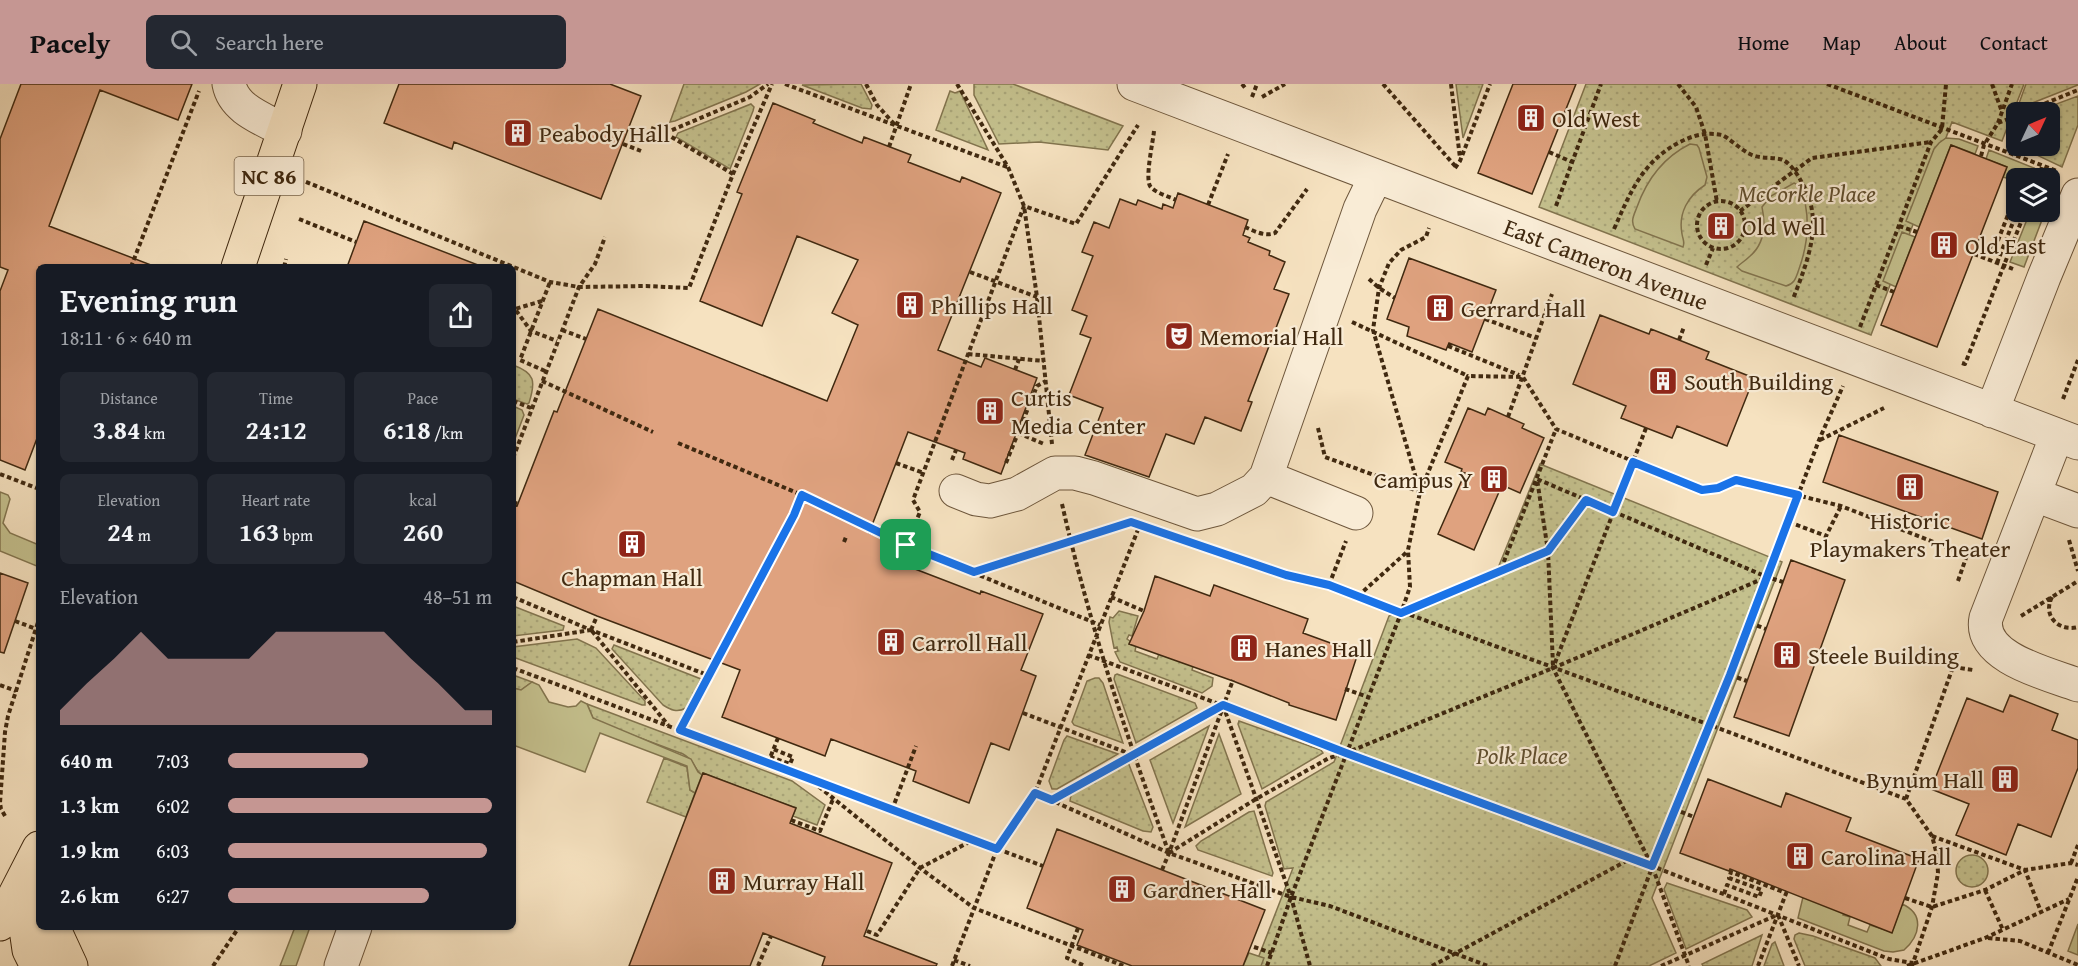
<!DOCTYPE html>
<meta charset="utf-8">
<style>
:root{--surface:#171b24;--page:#242831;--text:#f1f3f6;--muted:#9ea1a6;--accent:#c59692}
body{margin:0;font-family:"Gentium Book Plus",serif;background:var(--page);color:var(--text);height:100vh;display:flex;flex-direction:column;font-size:22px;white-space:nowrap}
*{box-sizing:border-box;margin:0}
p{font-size:20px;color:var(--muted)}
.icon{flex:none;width:33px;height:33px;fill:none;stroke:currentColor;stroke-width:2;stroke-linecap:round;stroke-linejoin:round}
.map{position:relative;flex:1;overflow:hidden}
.panel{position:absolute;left:36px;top:180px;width:480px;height:666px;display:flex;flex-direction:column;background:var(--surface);border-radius:9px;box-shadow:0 2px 4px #0004}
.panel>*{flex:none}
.needle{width:39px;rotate:46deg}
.tools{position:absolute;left:2006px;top:18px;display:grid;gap:12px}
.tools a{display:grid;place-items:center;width:54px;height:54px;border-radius:9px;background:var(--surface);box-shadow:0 2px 4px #0004;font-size:30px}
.pin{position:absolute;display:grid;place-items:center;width:51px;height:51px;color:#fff;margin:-26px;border-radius:12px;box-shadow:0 3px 9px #0006}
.round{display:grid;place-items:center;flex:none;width:63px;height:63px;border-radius:9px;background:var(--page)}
.headline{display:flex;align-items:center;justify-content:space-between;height:102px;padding:0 24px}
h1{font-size:33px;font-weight:700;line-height:45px}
.stats{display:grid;grid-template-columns:repeat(3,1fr);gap:9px;height:102px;padding:6px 24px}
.stats div{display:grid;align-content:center;border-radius:9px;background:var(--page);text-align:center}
.stats b{font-size:26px;font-weight:700}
.stats small{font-size:16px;font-weight:400}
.stats p{font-size:16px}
.chart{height:168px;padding:12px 24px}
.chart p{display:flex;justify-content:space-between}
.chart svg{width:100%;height:108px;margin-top:6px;fill:var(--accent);opacity:.7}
ul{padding:0 24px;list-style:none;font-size:20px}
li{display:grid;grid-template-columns:96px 72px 1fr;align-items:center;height:45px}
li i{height:15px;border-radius:8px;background:var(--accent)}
header{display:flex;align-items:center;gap:36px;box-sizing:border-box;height:84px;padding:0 30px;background:var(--accent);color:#111}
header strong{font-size:28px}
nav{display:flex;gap:33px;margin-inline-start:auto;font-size:21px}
.search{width:420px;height:54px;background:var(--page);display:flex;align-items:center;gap:15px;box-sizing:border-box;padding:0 21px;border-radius:9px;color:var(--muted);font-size:22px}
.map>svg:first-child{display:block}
.grass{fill:url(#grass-dots);stroke:#82744e;stroke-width:1.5}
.garden{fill:#c4c08d;stroke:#82744e;stroke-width:1.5}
.building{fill:#dfa27f;stroke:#402910;stroke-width:1.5}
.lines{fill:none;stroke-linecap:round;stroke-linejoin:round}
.minor-casing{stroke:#6e573c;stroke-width:35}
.major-casing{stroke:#402910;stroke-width:35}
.path{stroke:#402910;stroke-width:4;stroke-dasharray:4.5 3;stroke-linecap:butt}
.minor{stroke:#f9ecd6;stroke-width:33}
.major{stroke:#f6e2c0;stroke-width:33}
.route-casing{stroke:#fff;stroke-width:12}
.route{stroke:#1a73e8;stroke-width:8}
.labels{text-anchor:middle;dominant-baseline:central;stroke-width:4.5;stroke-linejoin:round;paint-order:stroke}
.shield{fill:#f9ecd6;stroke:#78644b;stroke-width:1.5}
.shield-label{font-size:22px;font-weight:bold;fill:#402910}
.poi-label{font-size:24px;fill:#402910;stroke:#f9ecd6;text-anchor:start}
.park-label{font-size:24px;font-style:italic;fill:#614f2f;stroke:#f9ecd6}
.street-label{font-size:24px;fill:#402910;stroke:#f9ecd6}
</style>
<header>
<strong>Pacely</strong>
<div class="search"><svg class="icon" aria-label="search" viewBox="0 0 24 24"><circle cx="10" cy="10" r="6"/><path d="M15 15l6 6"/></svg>Search here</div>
<nav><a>Home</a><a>Map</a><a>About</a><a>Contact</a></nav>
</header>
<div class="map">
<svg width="2078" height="882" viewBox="0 0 2078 882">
<defs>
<pattern id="grass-dots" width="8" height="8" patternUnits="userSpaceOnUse" patternTransform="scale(1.5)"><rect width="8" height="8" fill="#c4c08d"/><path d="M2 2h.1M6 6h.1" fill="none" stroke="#a9a579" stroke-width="1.8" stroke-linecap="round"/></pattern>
</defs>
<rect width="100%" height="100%" fill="#f6e2c0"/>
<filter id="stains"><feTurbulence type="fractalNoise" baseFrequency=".00333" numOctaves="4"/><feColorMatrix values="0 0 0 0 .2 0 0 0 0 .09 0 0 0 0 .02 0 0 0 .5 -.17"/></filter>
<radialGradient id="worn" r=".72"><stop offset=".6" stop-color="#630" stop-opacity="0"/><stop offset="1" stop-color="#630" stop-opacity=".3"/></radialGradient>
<!-- grass -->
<path class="grass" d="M684,0h76l-14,8 -71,29 -5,1z
M861,0l11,21 -1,4 -9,-1 -60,-23z
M974,0h39l110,42 -15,24 -69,-8 -40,2 -25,-49z
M1456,0h27l-20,54z
M1586,0h438l-22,57 -50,-19 -81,213 -332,-128z
M2026,0h52v1l-61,24z
M950,7l5,2 5,-2 28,59 -52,-20z
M2078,12v29l-16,42 -38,-18 -3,-3h28v-34h-14z
M751,20l3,3 -1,4 -23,58 -54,-32 2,-4z
M513,281c22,8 23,16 16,38l-2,1 -14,-5z
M1540,380l242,98 -130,336 24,55 -27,13h-394l38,-98 -9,1 -19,-63 1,-4 68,-40 55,-146 109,-48z
M513,522l51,20 -1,4 -50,6z
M1119,527l19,5 -6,20 -3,-1 -2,4 3,2 -1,3 7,2 -1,5 22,8 2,-5 34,12 -1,4 21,8 -1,8 -10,7 -82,-31 -5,-10 3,-1 -1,-4 -3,1 -5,-26 1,-5 3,1z
M577,555l19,9 49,53v4h-3l-129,-48v-10z
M614,561l87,34 -15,29c-9,5 -15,2 -23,-3l-51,-56z
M1117,590l78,29 2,5 -61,35 -22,-64 1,-4z
M513,591l19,7 -11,8 -8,-2z
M1095,594h4l4,5 20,60 -49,-18 -2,-3 15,-41z
M587,620l205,77 33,24 -8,20 -24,-9 3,-8 -93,-35 -1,2c-10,-7 -5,-13 -19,-21l-75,-28 -15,-8z
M1239,637l82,29 2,3 -61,36 -24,-65z
M1209,642l-36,97 -23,-63z
M1219,650l22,60 -56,33z
M1067,652l51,18 -61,35h-5l-3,-8 15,-41z
M664,674l23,9 3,23 5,3 -9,24 -39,-15z
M1128,678l25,65 -2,5 -8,-1 -73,-30 1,-6z
M1254,727l19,62 -1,3 -74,-26 -2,-4 5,-5 48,-29z
M1956 787a16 16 0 1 1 32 0a16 16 0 1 1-32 0Z
M1667,799l80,27 5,7 -66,32 -22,-60z
M1799,849l14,3 62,22 6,8h-76l-11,-27 1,-4z
M1762,851l-10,31h-49l-1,-2z
M1775,858l9,24h-20l8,-22z"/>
<!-- garden -->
<path class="garden" d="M1946,54l13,1 19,7 -3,8 -24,-9 -32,82 -13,-6 28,-72 5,-6z
M1690,60l7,1 2,3 8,29 -2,8c-17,11 -27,28 -23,49 1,6 3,8 1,13l-48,-18c-5,-8 -1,-14 2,-22 10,-28 27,-50 53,-63z
M1989,66l45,18 -5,10h-13v3l-13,-4 4,-10 -21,-8z
M2046,90l12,3 -9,24v-23h-6z
M1794,99l6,3c11,28 9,55 -1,83 -3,8 -4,15 -13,17l-44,-15 -5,-4c4,-4 8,-6 12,-10 16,-13 17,-31 13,-50l9,-11z
M2030,128h15l-21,55 -14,-5z
M1902,148l13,5 -19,50 -13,-6z
M513,322l9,4 2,5 -11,29z
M0,408l8,3 2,4 -7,24 7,10 29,12v22l-39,-16z
M532,598l7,3 10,17 19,5 8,-1 5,-5 6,3 6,14 98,41 7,13 4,3 -7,18 -5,-3 -3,-24 -87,-33 -15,39 -72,-27v-57l8,2z
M1803,813l41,15 -1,3 7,2 -2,8 19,7 3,-7 22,7 10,-28c23,10 18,32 2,46l-11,2 -9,-1 -86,-33z
M2078,840v31l-10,-4z
M295,843h15l-14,39h-16z
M1249,869l15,5 -3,8h-18z"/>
<!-- building -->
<path class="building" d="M21,0h171l-14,36 -78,-30 -51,136 102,39v2h-112v166l-14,37 -25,-10v-169l8,-21 -8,-3v-128z
M399,0h211l31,12 -40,103 -147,-57 -2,7 -68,-26z
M1513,0h63l-44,110 -54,-21z
M773,19l42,17 -2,3 49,20 2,-6 47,18 -3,7 52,20 2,-5 39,16 -63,157 43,17 4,-9 52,20 -36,96 -38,-15 2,-6 -57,-21 -39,101 39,15 -6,16 78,30 1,-3 62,23 -22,56 15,6 -27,74 -18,-7 -22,60 -56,-22 3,-10 -85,-32 -6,17 -103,-39 18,-47 -143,-54 -84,-35v-76l4,1 37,-95 3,1 41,-103 229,92 31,-76 -26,-12 26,-53 -61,-24 -35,90 -62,-25 42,-107 -5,-2z
M1951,61l56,22 -70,180 -56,-22z
M1178,109l70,27 -5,15 7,3 -2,4 22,9 -1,4 16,7 -11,27 15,5 -41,107 4,1 -11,29 -36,-14 -11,27 -28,-10 -17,43 -64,-22 18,-47 -34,-13 22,-57 -11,-4 7,-18 -15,-6 21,-54 -11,-4 12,-30 15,6 11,-29 16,6 2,-5 24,9 1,-5 10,4z
M364,137l114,44v2h-131z
M1409,174l87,32 -24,62 -23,-9 -3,7 -39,-14 2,-9 -22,-8z
M1600,231l49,19 2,-5 28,11 30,12 -3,7 48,19 -27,68 -50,-20 -5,12 -51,-20 5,-12 -53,-22z
M1468,324l17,7 3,-7 36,16 -2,4 22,10 -24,55 -18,-8 -28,65 -36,-16 27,-61 -4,-1 1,-3 -17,-7z
M1839,351l159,57 -16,47 -159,-57z
M1791,476l54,20 -56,156 -55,-19z
M0,489l28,10 -24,70 -4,-1z
M1155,492l55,20 4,-11 94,34 -5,14 55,20 -22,67 -47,-15v-2l-56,-22 -104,-37 15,-33z
M2010,611l48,19 -6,16 26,10v28l-27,69 -33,-13 -12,31 -50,-20 13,-31 -38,-15 36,-91 36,14z
M703,689l93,35 -6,15 102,40 -28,73 73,28 -1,2h-114l3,-9 -62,-24 -13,33h-121z
M1708,695l73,28 5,-14 65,25 -5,13 73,28 -27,74 -162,-64 -1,2 -49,-18z
M1057,745l208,81 -22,56h-111l-55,-21 6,-15 -56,-22z"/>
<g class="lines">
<!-- minor casing -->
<g class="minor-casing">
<path id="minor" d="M229,0c5,26 35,35 56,47
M1134,0l944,359
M1992,327l52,-134 34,-82
M2057,351l-71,183c-8,40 63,56 92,67
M1266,393l90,36
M956,407l20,8 14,2 27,-7 38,-21h20l19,5 103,36 20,-5 37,-19 12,-13 94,-268 16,-33
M2035,411l43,16
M341,882l14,-39"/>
</g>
<!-- major casing -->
<g class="major-casing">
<path id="major" d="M238,183l62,-183
M20,803l9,63 8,16
M0,840l39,-76
M53,843l18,39"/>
</g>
<!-- path -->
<path class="path" d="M785,0l222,83
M866,0l11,21 18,20
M957,0l51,83 16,39 13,91 15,147
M1242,0l4,5
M1383,0l73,83
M1451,0l9,74
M1678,0l18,23 9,27 12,68
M1827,0l230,87
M1992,0l10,28
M1252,13l5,-13
M1262,13l23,-13
M2024,28l54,-22
M1998,39l18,-7
M651,44l14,5 68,41
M1154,47c-1,11 -9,46 -4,55 5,7 18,10 26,14
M665,49l85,-36 18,-13
M623,60l18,7
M889,63l22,-63
M1549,68l23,10
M1981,72l3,-11 14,-22 14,-39
M1455,84l5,-7 30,-77
M2038,94l4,-11
M299,95l251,103 29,5 67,-1 43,2 44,-114 39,-90
M1697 141a24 24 0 1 1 48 0a24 24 0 1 1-48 0Z
M1208,121l20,-51
M1556,122l45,-122
M1740,127l72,-53 119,-16
M299,135l57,23
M1899,142l18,6
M1245,143c9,4 20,10 30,6l32,-44
M1614,145c17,-38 29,-69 68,-88 12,-6 26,-9 40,-6 6,2 20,16 30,20 10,4 24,2 31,5 8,4 14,14 18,21 24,39 7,79 -8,118
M1974,170l39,15
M1981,172l4,-11 10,3 20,-51h1
M1997,179l20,-51
M1706,181l7,-17
M131,183l68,-176
M284,183l2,-8
M970,188l67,25
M1369,195l10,9 16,10
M1876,201l18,7
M542,217l-27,8 16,22 26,10
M1485,235l51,19
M1352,238l116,54
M1860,243l71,-185 11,-13 4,-45
M562,246l24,9
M1679,256l5,-13
M1448,262l71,29
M968,270l76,7
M1962,279l3,1 60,-152
M1015,286l4,-11
M545,287l-25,-11 30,-78
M542,297l111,51
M2063,315l15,-39
M513,317l18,7
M1508,333l44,-123
M1318,344l7,29 95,35
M1646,344l-93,240 99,198 37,100
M1018,349l26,11
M1820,356l64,-32
M678,359l124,52 104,50 194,80
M513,374l66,-171 16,-23 10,-27
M952,376l4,-10
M896,379l28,10
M1006,379l31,-77 9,-5
M0,390l39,15
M1420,408l-47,-162 6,-42 10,-25 12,-13 25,-13 3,-9
M513,418l5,2
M1062,420c27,119 65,234 107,349
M1789,438l37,14 15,-30
M2069,456l9,31
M844,458l2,-5
M906,461l14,-33 -7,-12 111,-294 52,18 62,-99
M1204,462l82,29 43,10 381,140 196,74 26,37 5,19 1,18 -6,34 -20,59
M1501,485l55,-140
M974,488l152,-50
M1958,497l9,-26
M1329,501l17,-44
M1358,512l50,-45
M513,513l78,33 119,46
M1111,513l33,14
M2052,513c-10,19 7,35 26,30
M1402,528l146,-61 38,-51
M2021,532l57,-35
M15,537l24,9
M1750,539l16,6
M591,546l6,-14
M592,547l76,94
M513,558l78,-12
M1088,571l564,211 237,93 24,4
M1553,581l-5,-114 -11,-72 230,98 16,5
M1953,583l20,3
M513,584l530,198
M1730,591l17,6
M0,601l16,6
M1345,605l23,8
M1223,621l68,192 19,69
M1023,629l110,42
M680,646l114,-215 8,-20
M770,673l20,7 3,-7 -20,-8
M768,679l10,-25
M813,698l107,86 54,40 150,58
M1035,709l134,60 122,44 39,9 158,60
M1906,715l48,-135
M1052,716l171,-94
M1674,725l20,8
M892,726l24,-64
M5,732l-4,-7 -1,-6 5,-71 3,-16 31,-97
M791,736l29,11 13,-32
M1932,752l93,34 16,42
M1169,769l87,-54 73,-41 17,-5 207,-85 214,-91
M2071,779l7,-18
M1162,786l7,-17 64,-173
M1985,806l18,40
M1724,810l3,-9 32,12 3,-7 -33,-12 2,-6 55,21
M1905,814l27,9 53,-17 40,-20 46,-7 7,2
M1778,831l21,51
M1078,844l-11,30 18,8
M867,847l10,4 43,-67 51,-27
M1988,854l32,3 58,24
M1254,863l18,6
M2048,869l30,-76
M954,876l16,6
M213,882l26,-39
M758,882l13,-30
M952,882l45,-117 38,-56 104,-266
M1267,882l24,-69 110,-284 9,-26 -2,-37 12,-58 48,-116 55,1 33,52 146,61 16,-2 18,-8 105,26 126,49 10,-3
M1432,882l198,-107
M1615,882l59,-157 56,-134 89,-235 24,-54
M1661,882l116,-51
M1758,882l29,-75
M1907,882l78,-28 84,-39"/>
<!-- minor -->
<use href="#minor" class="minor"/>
<!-- major -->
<use href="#major" class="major"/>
</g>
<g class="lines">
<!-- route casing -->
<g class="route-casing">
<path id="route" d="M1633,378l69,28 16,-2 18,-8 62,15 -68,180 -78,191 -306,-113 -123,-48 -171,95 -17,-7 -38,56 -317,-119 114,-215 8,-20 104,50 68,27 157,-50 155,53 43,10 72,28 147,-62 38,-51 27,12z"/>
</g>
<!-- route -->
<use href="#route" class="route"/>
</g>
<!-- icons -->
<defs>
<g id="building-square" transform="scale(1.5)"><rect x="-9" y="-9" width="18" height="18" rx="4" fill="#8f2418" stroke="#f9ecd6"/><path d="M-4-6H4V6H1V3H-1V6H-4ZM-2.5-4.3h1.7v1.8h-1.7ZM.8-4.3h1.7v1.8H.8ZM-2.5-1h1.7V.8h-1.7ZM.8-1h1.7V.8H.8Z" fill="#fff"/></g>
<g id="theatre-square" transform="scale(1.5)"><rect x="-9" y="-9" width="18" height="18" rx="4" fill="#8f2418" stroke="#f9ecd6"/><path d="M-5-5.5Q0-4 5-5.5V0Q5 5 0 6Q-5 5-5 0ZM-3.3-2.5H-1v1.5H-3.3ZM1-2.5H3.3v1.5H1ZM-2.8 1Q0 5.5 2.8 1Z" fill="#fff"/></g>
</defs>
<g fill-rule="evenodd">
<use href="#building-square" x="1531" y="34"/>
<use href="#building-square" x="518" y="49"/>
<use href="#building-square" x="1721" y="142"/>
<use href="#building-square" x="1944" y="161"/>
<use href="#building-square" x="910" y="221"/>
<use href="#building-square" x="1440" y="224"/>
<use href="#theatre-square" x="1179" y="252"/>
<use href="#building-square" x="1663" y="297"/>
<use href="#building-square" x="990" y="327"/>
<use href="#building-square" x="1494" y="395"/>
<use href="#building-square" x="1910" y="403"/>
<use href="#building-square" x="632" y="460"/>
<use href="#building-square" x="891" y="558"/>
<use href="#building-square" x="1244" y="564"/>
<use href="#building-square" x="1787" y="571"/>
<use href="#building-square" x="2005" y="695"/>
<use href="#building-square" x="1800" y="772"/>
<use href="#building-square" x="722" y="797"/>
<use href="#building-square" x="1122" y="805"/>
</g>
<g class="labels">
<!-- shield labels -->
<rect class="shield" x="234.5" y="73" width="69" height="38" rx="4.5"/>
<g class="shield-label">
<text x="269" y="92">NC 86</text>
</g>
<!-- poi labels -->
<g class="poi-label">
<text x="1552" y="34">Old West</text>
<text x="539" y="49">Peabody Hall</text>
<text x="1742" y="142">Old Well</text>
<text x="1965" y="161">Old East</text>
<text x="931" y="221">Phillips Hall</text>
<text x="1461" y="224">Gerrard Hall</text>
<text x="1200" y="252">Memorial Hall</text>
<text x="1684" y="297">South Building</text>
<text x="1011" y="313">Curtis<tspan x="1011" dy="28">Media Center</tspan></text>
<text x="1473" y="395" text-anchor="end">Campus Y</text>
<text x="1910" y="436" text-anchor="middle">Historic<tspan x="1910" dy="28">Playmakers Theater</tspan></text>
<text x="632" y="493" text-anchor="middle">Chapman Hall</text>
<text x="912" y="558">Carroll Hall</text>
<text x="1265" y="564">Hanes Hall</text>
<text x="1808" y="571">Steele Building</text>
<text x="1984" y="695" text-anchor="end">Bynum Hall</text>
<text x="1821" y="772">Carolina Hall</text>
<text x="743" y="797">Murray Hall</text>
<text x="1143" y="805">Gardner Hall</text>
</g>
<!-- park labels -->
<g class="park-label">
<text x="1807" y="109">McCorkle Place</text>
<text x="1522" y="671">Polk Place</text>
</g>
<!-- street labels -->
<g class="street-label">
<text transform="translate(1606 180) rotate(21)">East Cameron Avenue</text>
</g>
</g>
<rect width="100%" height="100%" filter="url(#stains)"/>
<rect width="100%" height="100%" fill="url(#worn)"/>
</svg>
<div class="tools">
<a><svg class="needle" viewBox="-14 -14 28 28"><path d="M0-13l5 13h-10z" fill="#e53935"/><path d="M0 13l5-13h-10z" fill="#9ea1a6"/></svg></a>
<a><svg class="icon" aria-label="layers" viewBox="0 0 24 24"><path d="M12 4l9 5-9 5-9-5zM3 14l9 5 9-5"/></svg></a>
</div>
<div class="pin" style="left:906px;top:461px;background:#1e9e55"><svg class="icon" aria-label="arrive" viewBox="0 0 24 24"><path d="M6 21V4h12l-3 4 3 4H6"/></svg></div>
<section class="panel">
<div class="headline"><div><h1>Evening run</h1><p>18:11 · 6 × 640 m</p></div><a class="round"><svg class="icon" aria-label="share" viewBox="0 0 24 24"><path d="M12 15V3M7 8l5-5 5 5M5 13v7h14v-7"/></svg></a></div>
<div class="stats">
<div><p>Distance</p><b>3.84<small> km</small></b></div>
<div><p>Time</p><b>24:12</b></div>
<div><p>Pace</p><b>6:18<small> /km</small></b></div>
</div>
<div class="stats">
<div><p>Elevation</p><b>24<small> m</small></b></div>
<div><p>Heart rate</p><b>163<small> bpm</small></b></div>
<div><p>kcal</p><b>260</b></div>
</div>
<div class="chart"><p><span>Elevation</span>48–51 m</p>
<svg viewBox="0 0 160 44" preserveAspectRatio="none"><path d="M0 44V38L10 27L20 17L30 6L40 17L50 17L60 17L70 17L80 6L90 6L100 6L110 6L120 6L130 17L140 27L150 38L160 38V44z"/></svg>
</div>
<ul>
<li><b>640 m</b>7:03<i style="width:53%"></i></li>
<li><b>1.3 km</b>6:02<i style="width:100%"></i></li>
<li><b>1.9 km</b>6:03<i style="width:98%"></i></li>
<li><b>2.6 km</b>6:27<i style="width:76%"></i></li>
</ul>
</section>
</div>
